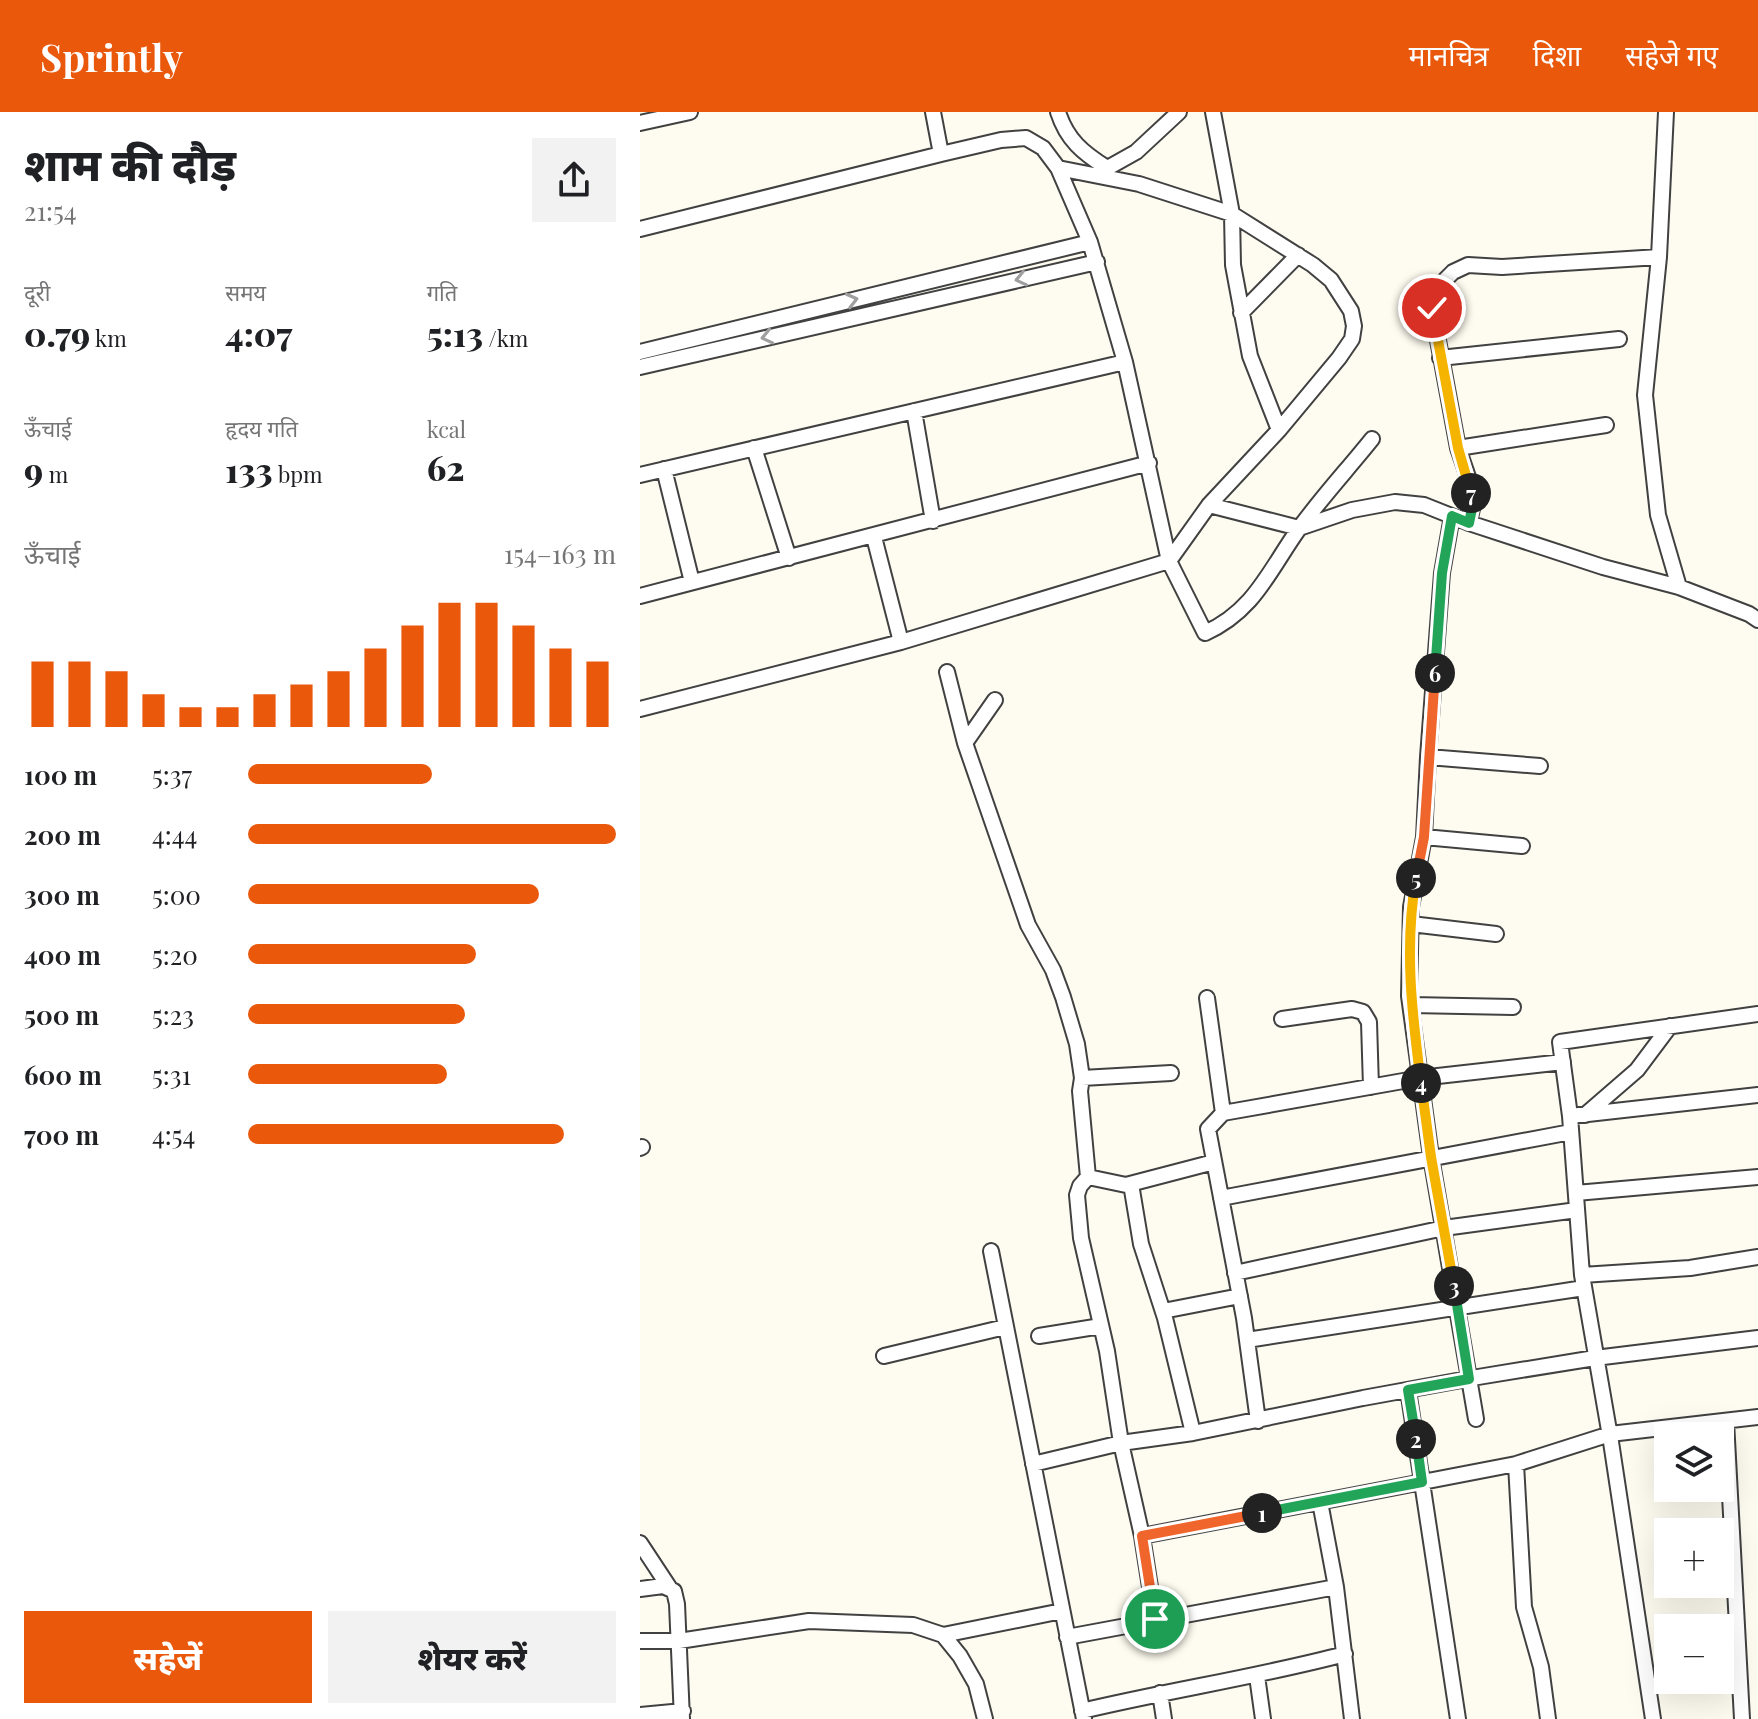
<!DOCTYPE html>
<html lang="hi">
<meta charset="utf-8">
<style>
:root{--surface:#fff;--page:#f2f2f2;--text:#202124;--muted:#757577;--accent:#ea580c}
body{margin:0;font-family:"Playfair Display","Noto Sans Devanagari",serif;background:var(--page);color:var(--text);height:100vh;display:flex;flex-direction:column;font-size:30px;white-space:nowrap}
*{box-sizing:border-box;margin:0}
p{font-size:26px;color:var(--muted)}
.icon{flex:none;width:44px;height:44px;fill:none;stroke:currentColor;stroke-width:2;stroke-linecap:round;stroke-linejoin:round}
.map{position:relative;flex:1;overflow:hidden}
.details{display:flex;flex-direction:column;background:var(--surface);width:640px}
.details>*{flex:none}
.buttons{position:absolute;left:1014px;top:1310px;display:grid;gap:16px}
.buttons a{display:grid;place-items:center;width:80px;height:80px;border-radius:0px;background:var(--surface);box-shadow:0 8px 32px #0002;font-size:40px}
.pin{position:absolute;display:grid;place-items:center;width:68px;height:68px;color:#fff;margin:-34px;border:4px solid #fff;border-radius:50%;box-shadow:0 2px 8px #0007}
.km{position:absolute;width:40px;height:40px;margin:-20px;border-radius:50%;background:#222;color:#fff;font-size:22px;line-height:40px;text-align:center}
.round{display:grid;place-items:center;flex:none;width:84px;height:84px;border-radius:0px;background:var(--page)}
.summary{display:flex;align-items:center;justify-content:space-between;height:136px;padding:0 24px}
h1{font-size:44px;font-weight:800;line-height:60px}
.stats{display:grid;grid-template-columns:repeat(3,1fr);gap:12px;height:136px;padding:8px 24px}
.stats div{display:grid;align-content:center}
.stats b{font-size:34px;font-weight:800}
.stats small{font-size:22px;font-weight:400}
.stats p{font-size:22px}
.chart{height:224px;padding:16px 24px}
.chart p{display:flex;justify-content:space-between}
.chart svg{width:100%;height:144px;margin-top:8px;stroke:var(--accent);stroke-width:6}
.primary-button{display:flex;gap:16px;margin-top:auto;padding:16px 24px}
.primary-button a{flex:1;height:92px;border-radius:0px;background:var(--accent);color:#fff;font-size:32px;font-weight:800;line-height:92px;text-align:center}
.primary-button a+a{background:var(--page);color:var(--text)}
ul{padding:0 24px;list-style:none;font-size:26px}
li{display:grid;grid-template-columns:128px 96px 1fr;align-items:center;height:60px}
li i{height:20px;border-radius:10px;background:var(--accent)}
header{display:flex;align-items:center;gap:48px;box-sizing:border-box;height:112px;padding:0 40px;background:var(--accent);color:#fff}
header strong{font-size:38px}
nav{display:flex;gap:44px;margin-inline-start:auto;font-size:28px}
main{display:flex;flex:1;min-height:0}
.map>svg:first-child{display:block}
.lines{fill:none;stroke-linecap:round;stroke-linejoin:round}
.minor-casing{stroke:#414141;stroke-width:18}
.minor{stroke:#fff;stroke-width:14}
.oneway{stroke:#9f9f9f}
.split-1-casing{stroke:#fff;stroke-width:16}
.split-2-casing{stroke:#fff;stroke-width:16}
.split-3-casing{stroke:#fff;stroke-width:16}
.split-4-casing{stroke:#fff;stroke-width:16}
.split-5-casing{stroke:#fff;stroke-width:16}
.split-6-casing{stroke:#fff;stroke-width:16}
.split-7-casing{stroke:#fff;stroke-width:16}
.split-8-casing{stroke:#fff;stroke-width:16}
.split-1{stroke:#f0652b;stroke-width:10}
.split-2{stroke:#22a559;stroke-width:10}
.split-3{stroke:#22a559;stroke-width:10}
.split-4{stroke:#f5b400;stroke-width:10}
.split-5{stroke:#f5b400;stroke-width:10}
.split-6{stroke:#f0652b;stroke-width:10}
.split-7{stroke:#22a559;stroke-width:10}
.split-8{stroke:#f5b400;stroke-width:10}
</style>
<header>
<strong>Sprintly</strong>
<nav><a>मानचित्र</a><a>दिशा</a><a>सहेजे गए</a></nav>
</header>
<main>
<section class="details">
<div class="summary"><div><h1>शाम की दौड़</h1><p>21:54</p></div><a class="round"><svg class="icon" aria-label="share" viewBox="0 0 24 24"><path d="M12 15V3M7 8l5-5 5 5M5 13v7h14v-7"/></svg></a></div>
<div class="stats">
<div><p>दूरी</p><b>0.79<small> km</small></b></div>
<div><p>समय</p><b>4:07</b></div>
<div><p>गति</p><b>5:13<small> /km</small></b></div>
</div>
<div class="stats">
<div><p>ऊँचाई</p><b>9<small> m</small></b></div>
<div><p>हृदय गति</p><b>133<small> bpm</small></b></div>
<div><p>kcal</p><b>62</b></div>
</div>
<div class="chart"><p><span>ऊँचाई</span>154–163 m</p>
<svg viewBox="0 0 160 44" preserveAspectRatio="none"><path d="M5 44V24M15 44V24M25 44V27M35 44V34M45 44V38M55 44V38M65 44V34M75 44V31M85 44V27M95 44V20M105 44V13M115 44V6M125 44V6M135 44V13M145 44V20M155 44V24"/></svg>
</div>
<ul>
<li><b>100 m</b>5:37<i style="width:50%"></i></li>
<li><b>200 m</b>4:44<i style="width:100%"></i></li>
<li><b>300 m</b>5:00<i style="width:79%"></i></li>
<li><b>400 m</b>5:20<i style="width:62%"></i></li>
<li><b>500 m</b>5:23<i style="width:59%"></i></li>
<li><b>600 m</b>5:31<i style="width:54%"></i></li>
<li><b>700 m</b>4:54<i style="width:86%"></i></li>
</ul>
<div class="primary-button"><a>सहेजें</a><a>शेयर करें</a></div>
</section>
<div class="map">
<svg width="1118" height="1607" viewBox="0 0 1118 1607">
<rect width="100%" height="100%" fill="#fefcf0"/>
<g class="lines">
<!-- minor casing -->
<g class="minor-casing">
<path id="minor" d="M418,0c9,28 25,41 49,56
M573,0l19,102 1,51 17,91 29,74
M1026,0l-7,145 -14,138 13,120 21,72
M0,11l50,-11
M418,56l81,16 93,30 81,51 18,15 20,31 3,15 -2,13 -13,19 -60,72 -70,75 -40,56 36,72c49,-22 64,-62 93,-103 23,-32 50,-61 74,-91
M455,63l41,-23 43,-40
M0,117l301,-75 -8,-42
M601,201l57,-58
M0,240l450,-110
M800,246l179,-19
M0,255l457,-105
M274,299l19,110
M114,336l35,110
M818,336l148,-23
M24,357l28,113
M0,363l485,-113
M569,393l90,23 53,-18 43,-8 29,3 45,18 134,44 76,20 70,27 9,6
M829,411l4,-19 -4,-24 -11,-32 -26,-140 11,-26 10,-10 15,-7 34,2 157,-10
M234,425l27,105
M0,484l509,-133
M307,560l18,71
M355,588l-30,43 63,182 25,45 10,27 14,47 5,34
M0,597l261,-67 268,-81 -44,-199 -35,-120 -32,-74 -15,-20 -17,-10 -25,2 -60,14
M788,645l14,-184 10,-57
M784,725l98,9
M771,812l85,10
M567,886l16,115 -15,16 36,189 14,103
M771,893l102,2
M642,907l70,-10 11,3 6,10 2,65
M583,1001l197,-35 143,-16
M945,1003l52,-45 33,-44
M930,1004l188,-21
M0,1036l2,-1
M448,1065l38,8 88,-23
M491,1072l10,60 24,74 28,115
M936,1081l182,-16
M581,1086l350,-66
M351,1139l93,468
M595,1161l209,-45 133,-18
M942,1163l108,-7 68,-11
M523,1199l77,-15
M399,1224l62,-10
M607,1228l337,-52
M244,1244l121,-29
M768,1278l50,329
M836,1307l-45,-262 -22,-161 2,-89 13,-70 4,-80 112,9
M1086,1309l16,298
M393,1352l88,-21 72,-10 170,-35 115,-21 117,-19 163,-20
M876,1352l8,143 17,60 7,52
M680,1390l16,85
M502,1424l-21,-93 -14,-92 -26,-113 -4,-43 3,-9 8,-9 -8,-86 2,-13 89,-5
M0,1431l29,44
M0,1477l23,-3 11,5 3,13 5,115
M515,1507l-13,-83 374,-72 94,-30 148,-17
M303,1523l119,-24
M427,1525l269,-50 16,132
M0,1529h39l130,-20 104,4 30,10 17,21 16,28 9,35
M617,1564l6,43
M520,1581l4,26
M442,1599c88,-21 176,-34 263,-57
M0,1603l43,-4
M1013,1607l-42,-277 -29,-167 -12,-159 -10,-74 198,-28"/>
</g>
<!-- minor -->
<use href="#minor" class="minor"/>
</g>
<!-- one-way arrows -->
<defs><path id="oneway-chevron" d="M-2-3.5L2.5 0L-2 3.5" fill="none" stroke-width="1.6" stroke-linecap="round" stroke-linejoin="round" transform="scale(2)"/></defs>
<g class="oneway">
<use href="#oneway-chevron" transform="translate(381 167) rotate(167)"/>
<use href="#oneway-chevron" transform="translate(212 188) rotate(-14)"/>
<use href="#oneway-chevron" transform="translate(127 225) rotate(167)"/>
</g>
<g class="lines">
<!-- split-1 casing -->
<g class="split-1-casing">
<path id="split-1" d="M515,1507l-13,-83 120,-23"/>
</g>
<!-- split-2 casing -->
<g class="split-2-casing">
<path id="split-2" d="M622,1401l160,-31 -6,-43"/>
</g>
<!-- split-3 casing -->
<g class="split-3-casing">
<path id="split-3" d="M776,1327l-8,-49 61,-11 -15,-93"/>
</g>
<!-- split-4 casing -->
<g class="split-4-casing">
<path id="split-4" d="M781,971l10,74 23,129"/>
</g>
<!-- split-5 casing -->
<g class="split-5-casing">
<path id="split-5" d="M776,766c-12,69 -4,136 5,205"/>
</g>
<!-- split-6 casing -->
<g class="split-6-casing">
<path id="split-6" d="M776,766l8,-41 11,-164"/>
</g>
<!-- split-7 casing -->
<g class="split-7-casing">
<path id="split-7" d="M795,561l7,-100 10,-57 17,7 4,-19 -2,-11"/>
</g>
<!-- split-8 casing -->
<g class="split-8-casing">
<path id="split-8" d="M792,196l26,140 13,45"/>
</g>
<!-- split-1 -->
<use href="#split-1" class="split-1"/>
<!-- split-2 -->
<use href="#split-2" class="split-2"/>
<!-- split-3 -->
<use href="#split-3" class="split-3"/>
<!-- split-4 -->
<use href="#split-4" class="split-4"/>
<!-- split-5 -->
<use href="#split-5" class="split-5"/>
<!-- split-6 -->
<use href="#split-6" class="split-6"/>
<!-- split-7 -->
<use href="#split-7" class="split-7"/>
<!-- split-8 -->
<use href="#split-8" class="split-8"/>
</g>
</svg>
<div class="buttons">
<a><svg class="icon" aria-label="layers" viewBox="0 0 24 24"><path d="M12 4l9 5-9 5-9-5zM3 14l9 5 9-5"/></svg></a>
<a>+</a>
<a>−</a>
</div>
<div class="pin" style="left:515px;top:1507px;background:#1e9e55"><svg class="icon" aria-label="arrive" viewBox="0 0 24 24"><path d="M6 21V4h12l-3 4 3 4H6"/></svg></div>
<div class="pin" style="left:792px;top:196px;background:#d93025"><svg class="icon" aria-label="check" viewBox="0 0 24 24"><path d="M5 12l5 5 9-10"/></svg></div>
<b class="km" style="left:622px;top:1401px">1</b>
<b class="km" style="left:776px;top:1327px">2</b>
<b class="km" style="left:814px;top:1174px">3</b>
<b class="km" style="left:781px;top:971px">4</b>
<b class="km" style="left:776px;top:766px">5</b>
<b class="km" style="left:795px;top:561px">6</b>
<b class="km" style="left:831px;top:381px">7</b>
</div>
</main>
